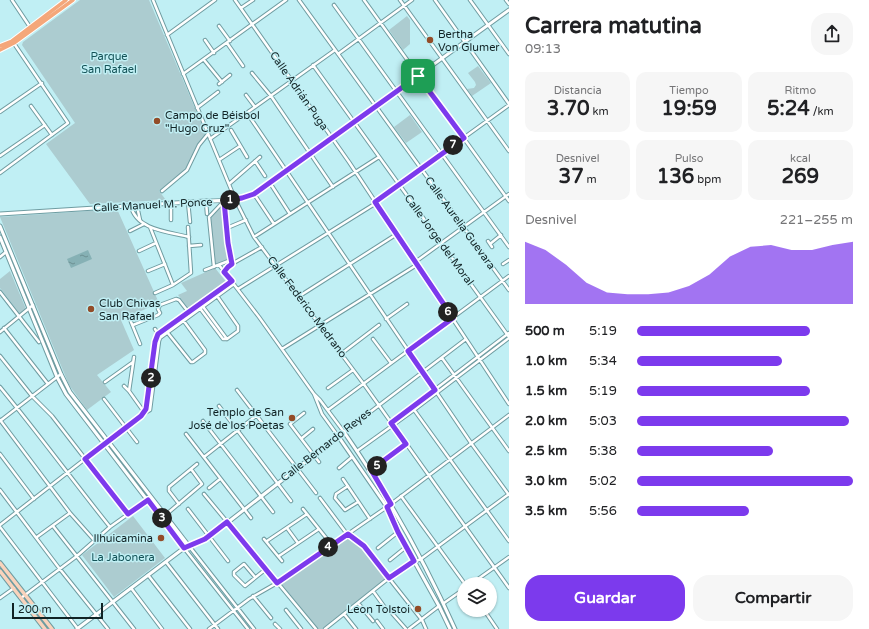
<!DOCTYPE html>
<html lang="es">
<meta charset="utf-8">
<style>
:root{--surface:#fff;--page:#f6f6f6;--text:#202124;--muted:#757577;--accent:#7c3aed}
body{margin:0;font-family:"Varela Round",sans-serif;background:var(--page);color:var(--text);height:100vh;display:flex;flex-direction:column;font-size:15px;white-space:nowrap}
*{box-sizing:border-box;margin:0}
p{font-size:13px;color:var(--muted)}
.icon{flex:none;width:22px;height:22px;fill:none;stroke:currentColor;stroke-width:2;stroke-linecap:round;stroke-linejoin:round}
.map{position:relative;flex:1;overflow:hidden}
.sheet{display:flex;flex-direction:column;background:var(--surface);width:360px}
.sheet>*{flex:none}
.fabs{position:absolute;left:457px;top:577px;display:grid;gap:8px}
.fabs a{display:grid;place-items:center;width:40px;height:40px;border-radius:50%;background:var(--surface);box-shadow:0 1px 3px #0004;font-size:20px}
.scale{position:absolute;left:12px;bottom:10px;width:91px;box-sizing:border-box;padding-left:4px;border:2px solid #102224;border-top:0;font-size:11px;line-height:14px;white-space:nowrap;color:#102224;-webkit-text-stroke:3px #c0eff4;paint-order:stroke}
.pin{position:absolute;display:grid;place-items:center;width:34px;height:34px;color:#fff;margin:-17px;border-radius:8px;box-shadow:0 2px 6px #0006}
.km{position:absolute;width:20px;height:20px;margin:-10px;border-radius:50%;background:#222;color:#fff;font-size:11px;line-height:20px;text-align:center}
.round{display:grid;place-items:center;flex:none;width:42px;height:42px;border-radius:16px;background:var(--page)}
.head{display:flex;align-items:center;justify-content:space-between;height:68px;padding:0 16px}
h1{font-size:22px;font-weight:700;line-height:30px}
.figures{display:grid;grid-template-columns:repeat(3,1fr);gap:6px;height:68px;padding:4px 16px}
.figures div{display:grid;align-content:center;border-radius:10px;background:var(--page);text-align:center}
.figures b{font-size:20px;font-weight:700}
.figures small{font-size:11px;font-weight:400}
.figures p{font-size:11px}
.chart{height:112px;padding:8px 16px}
.chart p{display:flex;justify-content:space-between}
.chart svg{width:100%;height:72px;margin-top:4px;fill:var(--accent);opacity:.7}
.cta{display:flex;gap:8px;margin-top:auto;padding:8px 16px}
.cta a{flex:1;height:46px;border-radius:16px;background:var(--accent);color:#fff;font-size:16px;font-weight:700;line-height:46px;text-align:center}
.cta a+a{background:var(--page);color:var(--text)}
ul{padding:0 16px;list-style:none;font-size:13px}
li{display:grid;grid-template-columns:64px 48px 1fr;align-items:center;height:30px}
li i{height:10px;border-radius:5px;background:var(--accent)}
main{display:flex;flex:1;min-height:0}
.map>svg:first-child{display:block}
.green{fill:#acccd0}
.water{fill:url(#water-ripples)}
.lines{fill:none;stroke-linecap:round;stroke-linejoin:round}
.minor-casing{stroke:#6f9ca1;stroke-width:4.5}
.tertiary-casing{stroke:#6f9ca1;stroke-width:5}
.secondary-casing{stroke:#6f9ca1;stroke-width:5.5}
.primary-casing{stroke:#fff;stroke-width:5.5}
.minor{stroke:#fff;stroke-width:2.5}
.tertiary{stroke:#fff;stroke-width:3}
.secondary{stroke:#f9d3bc;stroke-width:3.5}
.primary{stroke:#f4a77a;stroke-width:3.5}
.route-casing{stroke:#fff;stroke-width:8}
.route{stroke:#7c3aed;stroke-width:5}
.poi-dot{fill:#934c28;stroke:#c0eff4;stroke-width:1.5}
.labels{text-anchor:middle;dominant-baseline:central;stroke-width:3;stroke-linejoin:round;paint-order:stroke}
.poi-label{font-size:11px;fill:#102224;stroke:#c0eff4;text-anchor:start}
.park-label{font-size:11px;fill:#145358;stroke:#c0eff4}
.street-label{font-size:11px;fill:#102224;stroke:#c0eff4}
</style>
<main>
<div class="map">
<svg width="509" height="629" viewBox="0 0 509 629">
<defs>
<pattern id="water-ripples" width="26" height="14" patternUnits="userSpaceOnUse"><rect width="26" height="14" fill="#86b1b5"/><path d="M2 4q2-2 4 0t4 0M15 11q2-2 4 0t4 0" fill="none" stroke="#6c9093"/></pattern>
</defs>
<rect width="100%" height="100%" fill="#c0eff4"/>
<!-- green -->
<path class="green" d="M80,0h69l57,134 -9,11 -12,26 -26,20 7,9 -76,4 -44,-60 29,-21 -53,-78 1,-3z
M407,16l3,4v24l-7,6 -14,-20z
M478,66l13,17 -19,13 -5,-7 7,-1 2,-3 -1,-3 -7,-9z
M410,115l12,17 -16,11 -12,-16z
M222,204l5,50 3,4 -15,7 -5,-48z
M117,209l42,94 -38,17 13,30 -37,25 14,17 -24,18 -18,-25 -69,-168z
M215,268l12,15 -37,27 -12,-15 9,-4 -6,-8z
M10,271l16,38 -6,5 -20,-26v-9z
M133,516l32,42 -51,39 -32,-42z
M348,535l15,11 25,32 -66,51h-4l-40,-46z"/>
<!-- water -->
<path class="water" d="M88,250l4,9 -21,9 -4,-9z"/>
<g class="lines">
<!-- minor casing -->
<g class="minor-casing">
<path id="minor" d="M12,0l18,27
M153,0l82,199 19,38 109,146 146,205
M235,0l114,162 160,242
M299,0l210,290
M364,0l145,201
M400,0l109,151
M435,0l74,104
M470,0l39,54
M506,0l3,4
M334,5l175,242
M241,8l12,-8
M219,26l11,15
M167,35l48,-35
M205,40l9,13
M227,43l16,23
M338,54l74,-54
M204,60l18,22
M313,65l196,272
M252,73l19,23 62,91
M183,74l103,-74
M219,84l11,-9
M246,95l9,12
M31,106l21,29
M197,108l21,-16
M0,112l42,-29
M247,113l224,330 38,52
M231,130l16,27
M210,139l125,-89
M0,156l45,-31
M219,160l21,-14
M255,161l10,15
M0,173l68,-50 -55,-81
M270,183l20,31
M229,184l31,-27
M162,191l25,-21 12,-25 9,-11
M254,194l20,30
M206,201l1,13
M224,201l4,42 4,21
M188,202l2,20
M171,203v17
M131,206c5,24 38,26 58,31
M137,206l3,14
M150,227l23,58
M227,228l19,-8
M130,231l14,-7
M254,237l125,-80
M488,241l4,6
M490,244l11,-9
M189,246l12,-1
M139,251l17,-8
M0,257l6,-5
M503,264l6,-4
M219,265l40,52 55,77 6,6 24,32 122,-93
M214,267l-5,-50 15,-16
M205,270l26,-10
M148,271l17,-7
M224,272l6,-7 32,-18
M238,289l135,-84 2,-3 134,-97
M0,292l39,50
M155,293l18,-8 18,-12 -3,-46
M298,297l99,-63
M201,304l26,35
M199,307l24,32h4l11,-8v-5l-23,-33
M129,317l11,27
M386,319l21,-15
M133,325l25,-10 2,-2 -2,-4 2,-4 16,-6 3,1 11,14
M4,328l44,56
M155,329l3,5
M0,332l33,-27
M167,332l24,30h2l12,-9v-3l-22,-30
M373,339l18,24
M282,349l133,-83 3,-6 91,-66
M341,354l38,-29
M0,356l32,40 20,20 76,98
M442,358l67,93
M105,382l28,-20
M124,386l5,5 15,21
M0,387c38,46 73,94 110,140
M328,388l25,-18
M237,390l79,103
M129,391l5,-34
M314,394l8,20 16,22
M104,399l33,43
M219,406l72,95
M412,407l97,134
M328,410l181,-134
M144,411l3,-4 1,-6 8,-64 6,-6 70,-50
M304,413l-14,11 29,38
M0,420l70,93 24,27
M0,421l61,-47
M203,421l70,91
M391,423l118,-90
M186,434l65,84
M302,438l11,-9
M357,451l57,-41 95,-72
M0,454l34,45
M204,457l53,-42
M339,468l13,-11
M371,470l34,-26
M343,479l27,40
M348,486l-12,8 -1,4 10,12 13,-8
M209,488l11,-9
M0,490l59,78 49,61
M204,494l112,135
M401,496l64,88
M320,498l27,36 18,14 57,72 4,9
M179,504l-10,-13v-4l28,-23
M188,509l40,52
M303,509l28,35
M162,518l40,-34 -11,-15
M0,525l143,-111 7,-4 9,-69 1,-3 74,-54
M53,526l81,103
M0,527l78,102
M287,528l11,15
M37,537l33,-24
M264,539l18,22
M267,541l40,-27
M189,546l65,83
M184,548l64,81
M378,548l20,-16
M279,556l40,-27
M390,560l16,-13
M166,562l52,67
M148,575l42,54
M255,577l-11,-13 -10,8v3l11,11 21,-17
M471,584l38,-27
M131,588l31,41
M373,591l13,18
M253,596l18,22
M0,598l14,-10
M21,598l56,-42 33,-29 38,-27
M358,603l15,18
M444,603l20,-14
M286,610l15,19
M484,610l13,19
M390,611l16,18
M344,614l12,15
M377,621l6,8
M275,624l5,5
M209,629l40,-30 28,-16 110,-76 122,-92
M325,629l64,-51c10,-8 20,-15 32,-19l88,-65
M409,629l30,-23"/>
</g>
<!-- tertiary casing -->
<g class="tertiary-casing">
<path id="tertiary" d="M0,214l206,-13c16,0 33,-1 48,-7l255,-184
M0,226l61,148 9,18 119,154
M0,237l57,140 9,17 118,154
M338,436l49,71 11,25 41,74 11,23
M77,629l107,-81 25,-11 135,-105c43,62 80,128 111,197"/>
</g>
<!-- secondary casing -->
<g class="secondary-casing">
<path id="secondary" d="M0,563l52,66
M0,571l45,58"/>
</g>
<!-- primary casing -->
<g class="primary-casing">
<path id="primary" d="M0,46l12,-5 54,-41
M0,50l14,-7 59,-43"/>
</g>
<!-- minor -->
<use href="#minor" class="minor"/>
<!-- tertiary -->
<use href="#tertiary" class="tertiary"/>
<!-- secondary -->
<use href="#secondary" class="secondary"/>
<!-- primary -->
<use href="#primary" class="primary"/>
</g>
<g class="lines">
<!-- route casing -->
<g class="route-casing">
<path id="route" d="M418,76l46,62 -89,64 78,116 -45,33 27,39 -44,33 15,21 -35,26 20,34 -4,3 11,25 16,29 -25,17 -25,-32 -16,-12 -71,49 -50,-61 -22,17 -21,9 -36,-48 -20,14 -43,-55 56,-43 5,-7 9,-67 3,-8 74,-53 -8,-9 4,-5 4,-3 -4,-21 -4,-42 18,-3 12,-4z"/>
</g>
<!-- route -->
<use href="#route" class="route"/>
</g>
<!-- markers -->
<g class="poi-dot">
<circle cx="430" cy="40" r="4"/>
<circle cx="157" cy="121" r="4"/>
<circle cx="91" cy="309" r="4"/>
<circle cx="292" cy="418" r="4"/>
<circle cx="161" cy="538" r="4"/>
<circle cx="418" cy="609" r="4"/>
</g>
<g class="labels">
<!-- poi labels -->
<g class="poi-label">
<text x="438" y="34">Bertha<tspan x="438" dy="13">Von Glumer</tspan></text>
<text x="165" y="115">Campo de Béisbol<tspan x="165" dy="13">"Hugo Cruz"</tspan></text>
<text x="99" y="303">Club Chivas<tspan x="99" dy="13">San Rafael</tspan></text>
<text x="284" y="412" text-anchor="end">Templo de San<tspan x="284" dy="13">José de los Poetas</tspan></text>
<text x="153" y="538" text-anchor="end">Ilhuicamina</text>
<text x="410" y="609" text-anchor="end">Leon Tolstoi</text>
</g>
<!-- park labels -->
<g class="park-label">
<text x="109" y="56">Parque<tspan x="109" dy="13">San Rafael</tspan></text>
<text x="123" y="557">La Jabonera</text>
</g>
<!-- street labels -->
<g class="street-label">
<text transform="translate(299 91) rotate(55)">Calle Adrián Puga</text>
<text transform="translate(153 205) rotate(-3)">Calle Manuel M. Ponce</text>
<text transform="translate(460 223) rotate(54)">Calle Aurelia Guevara</text>
<text transform="translate(439 240) rotate(54)">Calle Jorge del Moral</text>
<text transform="translate(307 307) rotate(53)">Calle Federico Medrano</text>
<text transform="translate(326 445) rotate(-38)">Calle Bernardo Reyes</text>
</g>
</g>
</svg>
<div class="fabs">
<a><svg class="icon" aria-label="layers" viewBox="0 0 24 24"><path d="M12 4l9 5-9 5-9-5zM3 14l9 5 9-5"/></svg></a>
</div>
<div class="scale">200 m</div>
<div class="pin" style="left:418px;top:76px;background:#1e9e55"><svg class="icon" aria-label="arrive" viewBox="0 0 24 24"><path d="M6 21V4h12l-3 4 3 4H6"/></svg></div>
<b class="km" style="left:230px;top:200px">1</b>
<b class="km" style="left:151px;top:378px">2</b>
<b class="km" style="left:162px;top:518px">3</b>
<b class="km" style="left:328px;top:547px">4</b>
<b class="km" style="left:377px;top:466px">5</b>
<b class="km" style="left:448px;top:312px">6</b>
<b class="km" style="left:453px;top:145px">7</b>
</div>
<section class="sheet">
<div class="head"><div><h1>Carrera matutina</h1><p>09:13</p></div><a class="round"><svg class="icon" aria-label="share" viewBox="0 0 24 24"><path d="M12 15V3M7 8l5-5 5 5M5 13v7h14v-7"/></svg></a></div>
<div class="figures">
<div><p>Distancia</p><b>3.70<small> km</small></b></div>
<div><p>Tiempo</p><b>19:59</b></div>
<div><p>Ritmo</p><b>5:24<small> /km</small></b></div>
</div>
<div class="figures">
<div><p>Desnivel</p><b>37<small> m</small></b></div>
<div><p>Pulso</p><b>136<small> bpm</small></b></div>
<div><p>kcal</p><b>269</b></div>
</div>
<div class="chart"><p><span>Desnivel</span>221–255 m</p>
<svg viewBox="0 0 160 44" preserveAspectRatio="none"><path d="M0 44V6L10 11L20 20L30 31L40 37L50 38L60 38L70 37L80 33L90 26L100 15L110 9L120 8L130 11L140 11L150 8L160 6V44z"/></svg>
</div>
<ul>
<li><b>500 m</b>5:19<i style="width:80%"></i></li>
<li><b>1.0 km</b>5:34<i style="width:67%"></i></li>
<li><b>1.5 km</b>5:19<i style="width:80%"></i></li>
<li><b>2.0 km</b>5:03<i style="width:98%"></i></li>
<li><b>2.5 km</b>5:38<i style="width:63%"></i></li>
<li><b>3.0 km</b>5:02<i style="width:100%"></i></li>
<li><b>3.5 km</b>5:56<i style="width:52%"></i></li>
</ul>
<div class="cta"><a>Guardar</a><a>Compartir</a></div>
</section>
</main>
